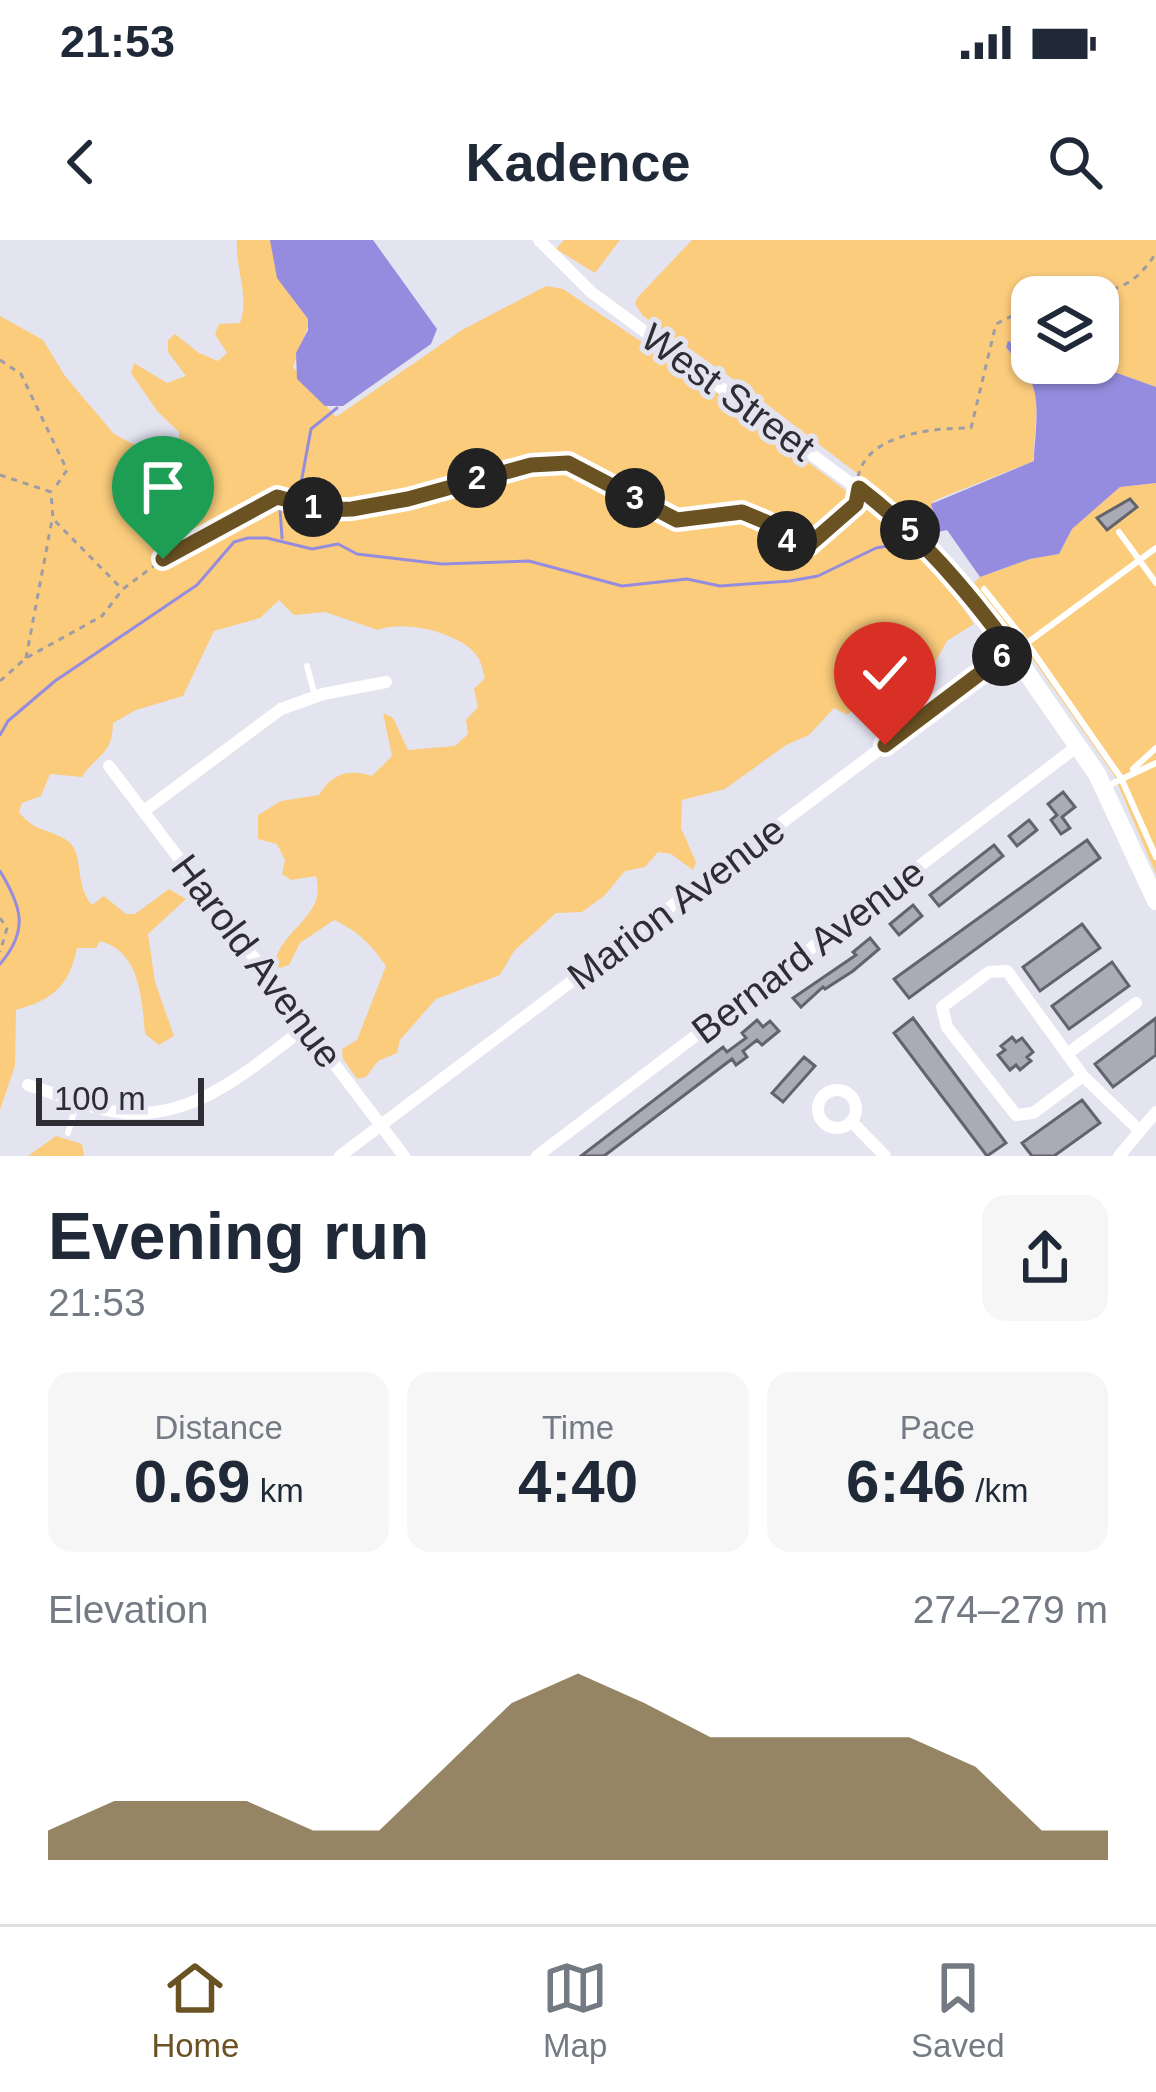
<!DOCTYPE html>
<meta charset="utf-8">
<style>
:root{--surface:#fff;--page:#f6f6f7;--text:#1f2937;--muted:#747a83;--line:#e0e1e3;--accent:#6b5223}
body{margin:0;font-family:Arial,sans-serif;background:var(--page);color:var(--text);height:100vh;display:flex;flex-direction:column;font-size:45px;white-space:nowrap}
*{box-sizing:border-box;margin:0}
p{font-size:39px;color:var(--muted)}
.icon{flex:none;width:66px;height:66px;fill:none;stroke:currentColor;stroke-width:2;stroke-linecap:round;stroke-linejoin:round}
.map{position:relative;height:916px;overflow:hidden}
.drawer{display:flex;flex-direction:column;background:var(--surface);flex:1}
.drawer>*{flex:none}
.controls{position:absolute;left:1011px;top:36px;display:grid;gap:24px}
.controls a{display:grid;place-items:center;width:108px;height:108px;border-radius:24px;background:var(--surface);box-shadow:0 3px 9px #0004;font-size:60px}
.scale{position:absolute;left:36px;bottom:30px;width:168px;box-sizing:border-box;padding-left:12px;border:6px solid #2e2d33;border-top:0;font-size:33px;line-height:42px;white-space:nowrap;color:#2e2d33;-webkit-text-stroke:9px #e4e4f1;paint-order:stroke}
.pin{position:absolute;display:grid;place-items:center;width:102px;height:102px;color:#fff;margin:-123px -51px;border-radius:50% 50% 50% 0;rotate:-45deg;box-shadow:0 0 12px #0007}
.pin .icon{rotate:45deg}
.km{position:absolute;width:60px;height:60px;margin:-30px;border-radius:50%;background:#222;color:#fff;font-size:33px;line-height:60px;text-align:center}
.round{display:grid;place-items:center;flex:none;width:126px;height:126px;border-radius:24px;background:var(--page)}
.overview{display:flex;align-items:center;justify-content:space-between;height:204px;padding:0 48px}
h1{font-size:66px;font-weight:800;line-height:90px}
.metrics{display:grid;grid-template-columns:repeat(3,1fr);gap:18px;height:204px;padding:12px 48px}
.metrics div{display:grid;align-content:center;border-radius:24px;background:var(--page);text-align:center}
.metrics b{font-size:60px;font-weight:800}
.metrics small{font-size:33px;font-weight:400}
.metrics p{font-size:33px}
.chart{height:336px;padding:24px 48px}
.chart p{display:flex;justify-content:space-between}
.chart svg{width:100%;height:216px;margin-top:12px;fill:var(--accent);opacity:.7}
.status{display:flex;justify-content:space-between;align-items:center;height:84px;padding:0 60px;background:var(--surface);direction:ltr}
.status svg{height:33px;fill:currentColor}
header{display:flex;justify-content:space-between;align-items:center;height:156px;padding:0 48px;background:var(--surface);font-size:54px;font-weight:800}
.dock{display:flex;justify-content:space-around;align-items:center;height:168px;border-top:3px solid var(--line);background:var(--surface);font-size:33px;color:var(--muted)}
.dock a{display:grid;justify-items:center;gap:6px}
.dock .active{color:var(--accent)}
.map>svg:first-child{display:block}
.green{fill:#facc7c}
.water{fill:#968cdf}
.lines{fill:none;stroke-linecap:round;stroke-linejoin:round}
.stream{stroke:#968cdf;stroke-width:3}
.building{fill:#ababb7;stroke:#63636e;stroke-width:3}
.path{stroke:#9d9ca7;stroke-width:3;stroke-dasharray:6 6;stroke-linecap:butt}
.lane{stroke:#fff;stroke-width:6}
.street{stroke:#fff;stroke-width:12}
.secondary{stroke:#fff;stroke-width:18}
.route-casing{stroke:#fff;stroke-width:24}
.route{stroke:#6b5223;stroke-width:15}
.labels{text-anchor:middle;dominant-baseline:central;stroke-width:10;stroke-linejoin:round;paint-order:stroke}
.street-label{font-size:39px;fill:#2e2d33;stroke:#e4e4f1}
</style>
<div class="status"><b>21:53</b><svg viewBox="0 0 49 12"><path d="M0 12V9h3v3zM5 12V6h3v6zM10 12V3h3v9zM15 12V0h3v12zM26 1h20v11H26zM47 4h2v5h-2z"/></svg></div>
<header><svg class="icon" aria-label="back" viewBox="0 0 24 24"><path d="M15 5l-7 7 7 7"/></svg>Kadence<svg class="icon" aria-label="search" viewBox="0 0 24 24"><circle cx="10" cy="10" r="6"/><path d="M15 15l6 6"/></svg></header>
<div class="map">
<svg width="1156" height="916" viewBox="0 0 1156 916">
<rect width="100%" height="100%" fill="#e4e4f1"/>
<!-- green -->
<path class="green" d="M237,0h37c-2,35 15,54 36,81l-17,46 43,50 126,-87 84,-44 17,3 153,103 175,133 51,50 32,49 -27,17 -13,23 -28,1c-20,22 -41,29 -58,50l-14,-7 -25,27 -23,10 -61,44 -43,11 -1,28 15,34 -3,8 -22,-16 -13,-2 -13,15 -20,4 -21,25 -22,16 -26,1 -42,38 -14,24 -64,24 -36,41 -3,13 -19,8 -12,16 -9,2 -14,-20 -1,-10 15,-9 29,-74c-15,-22 -28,-35 -52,-46l-34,23 -11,22 -10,3 -4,-8c11,-34 52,-45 41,-84l-25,4 -9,-6 3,-14 -8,-16 -19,-5v-24l23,-14 38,-6c14,-22 28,-26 53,-19l20,-20 -9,-43 10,5 15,32 47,-4 13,-12 -2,-14 12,-13 -4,-18 11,-11c-2,-6 -3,-13 -6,-19 -14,-26 -76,-40 -101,-29l-53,-18 -31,3 -15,-15 -19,18 -46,13 -31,65 -47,14 -23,13c-1,34 -15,29 -31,54l-32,-3 -9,22 -19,7 -3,9c17,22 32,16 50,30 15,12 5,42 23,63l12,-9 22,18h9l34,-25 17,10 -38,35 7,48 19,54 -15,9 -14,-11c-3,-35 -5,-83 -45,-93l-4,7h-19c-8,39 -25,52 -61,62l-1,56 -15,44v-794l43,24 22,36 49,58 50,26 16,-11 -1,-17 -21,-20 -27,-39 3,-10 33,20 19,-7 -18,-24v-12l7,-6 24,19 19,8 9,-8 -12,-19 4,-10 21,-1c10,-27 -5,-54 -3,-83z
M564,0h56l-25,33 -39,-24z
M692,0h464v147l-39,-14 -55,-10h36v-66h-66v55l-19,-11 -7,5c7,12 19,22 24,33 13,26 2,55 4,82l-101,40 -1,14 4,5 -8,8 -181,-139 -104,-73 -8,-12 2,-6z
M1156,243v391l-42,-99 -86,-123 -54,-69 6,-6 50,-18 29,-5 13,-25 48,-42z
M56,896l26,8 2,12h-56z"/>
<!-- water -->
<path class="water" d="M270,0h103l64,89 -6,15 -88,62h-18l-28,-27 -1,-26 12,-23v-11l-31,-41z
M1008,101l24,11v11h30l55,10 39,14v96l-36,4 -48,42 -13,25 -29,5 -50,18 -33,-47 -14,3 -5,-5 8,-8 -5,-16 103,-43c0,-25 8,-58 -4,-82 -5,-10 -17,-22 -24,-32z"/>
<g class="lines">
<!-- stream -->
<path class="stream" d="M282,298l-2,-29 21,-26 10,-54 26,-21
M0,495l8,-14 47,-40 142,-96 37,-43 14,-4h19l45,11 26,-5 19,10 85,10 87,-3 93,25 65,-7 33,7 70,-5 28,-5 58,-28 28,-5
M0,631c22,36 29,59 0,93"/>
</g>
<!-- building -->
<path class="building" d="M1130,259l7,8 -30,23 -10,-12z
M1063,552l12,15 -13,10 8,11 -9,6 -10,-14 6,-5 -9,-11z
M1029,580l8,10 -20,16 -8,-10z
M1087,600l13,18 -191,140 -15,-19z
M994,605l9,11 -64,50 -9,-11z
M913,665l9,11 -23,19 -9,-11z
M1082,684l18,24 -60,43 -17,-24z
M870,698l9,11 -26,22 -28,18 -2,-2 -22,20 -8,-9 63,-43 -3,-3z
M1112,722l17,24 -60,43 -17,-23z
M913,778l93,125 -19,13 -93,-123z
M1156,778v37l-43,32 -18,-23z
M757,780l6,7 7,-6 9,10 -17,14 -5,-5 -14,11 4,6 -11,8 -4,-6 -128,97h-23l142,-109 4,5 19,-14 -4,-5z
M1012,797l4,5 6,-4 11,14 -6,5 4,4 -11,9 -4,-5 -6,5 -12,-15 7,-5 -4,-4z
M804,817l11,9 -32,36 -11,-9z
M1082,860l18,23 -46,33h-22l-10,-13z"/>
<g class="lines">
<!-- path -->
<path class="path" d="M1053,57c46,-12 70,7 103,-44
M0,120l21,14 46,96 -13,19
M0,235l51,17 2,27 68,69
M858,237c9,-44 76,-49 113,-49l25,-104 36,-18
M26,418l26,-138
M0,441l26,-23 76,-42 21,-27 40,-30 114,-62 47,13 28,-1 56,-10 123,-34 37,-2 109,57 65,-8 24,10 24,21 19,2 46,-41
M0,678l7,10 -7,24"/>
<!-- lane -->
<path class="lane" d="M1119,292l37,51
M984,349l43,54 94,135 35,79
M1012,409l15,-6 129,-95
M307,426l8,30
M1133,529l23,-21
M1105,547l51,-24
M68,893l9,-31"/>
<!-- street -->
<path class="street" d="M109,526l295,390
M144,571l137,-102 42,-15 63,-12
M1067,814l69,-51
M1083,836l-50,37 -17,2 -69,-88 -5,-20 47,-35 18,-1 76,105 57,55
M28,845c29,9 59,23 89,27 77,10 131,-42 189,-85
M818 869a19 19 0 1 1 38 0a19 19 0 1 1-38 0Z
M851,881l34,35
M340,916l671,-506 -61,-78 -55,-56 -304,-224 -52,-52
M537,916l542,-411
M1119,916l37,-44"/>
<!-- secondary -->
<path class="secondary" d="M1011,410l86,124 59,127"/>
</g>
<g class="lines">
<!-- route casing -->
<g class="route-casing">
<path id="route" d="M163,319l114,-62 47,13 28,-1 56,-10 123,-34 37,-2 109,57 65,-8 24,10 24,21 19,2 47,-41 3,-16c60,46 107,101 152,162l-126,95"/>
</g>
<!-- route -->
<use href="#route" class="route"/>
</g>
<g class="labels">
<!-- street labels -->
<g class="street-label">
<text transform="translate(728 152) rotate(36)">West Street</text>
<text transform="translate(676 663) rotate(-37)">Marion Avenue</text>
<text transform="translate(808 711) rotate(-37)">Bernard Avenue</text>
<text transform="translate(257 721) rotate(53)">Harold Avenue</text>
</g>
</g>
</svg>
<div class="controls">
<a><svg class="icon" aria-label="layers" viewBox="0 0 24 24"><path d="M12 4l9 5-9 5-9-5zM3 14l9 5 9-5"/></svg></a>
</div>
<div class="scale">100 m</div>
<div class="pin" style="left:163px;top:319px;background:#1e9e55"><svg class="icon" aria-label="arrive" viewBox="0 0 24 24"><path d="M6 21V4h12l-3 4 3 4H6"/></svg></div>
<div class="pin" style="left:885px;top:505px;background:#d93025"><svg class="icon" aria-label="check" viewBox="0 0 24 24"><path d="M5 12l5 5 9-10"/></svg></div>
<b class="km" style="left:313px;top:267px">1</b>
<b class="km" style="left:477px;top:238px">2</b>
<b class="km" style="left:635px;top:258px">3</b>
<b class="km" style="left:787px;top:301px">4</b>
<b class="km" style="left:910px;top:290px">5</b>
<b class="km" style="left:1002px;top:416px">6</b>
</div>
<section class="drawer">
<div class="overview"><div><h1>Evening run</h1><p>21:53</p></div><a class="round"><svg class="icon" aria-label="share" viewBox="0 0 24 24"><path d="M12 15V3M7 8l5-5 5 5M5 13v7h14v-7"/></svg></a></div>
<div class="metrics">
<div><p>Distance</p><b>0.69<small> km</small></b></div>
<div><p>Time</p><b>4:40</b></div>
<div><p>Pace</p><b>6:46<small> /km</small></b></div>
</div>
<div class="chart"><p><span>Elevation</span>274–279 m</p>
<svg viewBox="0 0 160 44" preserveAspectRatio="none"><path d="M0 44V38L10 32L20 32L30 32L40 38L50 38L60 25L70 12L80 6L90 12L100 19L110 19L120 19L130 19L140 25L150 38L160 38V44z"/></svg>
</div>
</section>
<nav class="dock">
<a class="active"><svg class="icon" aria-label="home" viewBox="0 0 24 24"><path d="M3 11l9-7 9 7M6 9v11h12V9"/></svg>Home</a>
<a><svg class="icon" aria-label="map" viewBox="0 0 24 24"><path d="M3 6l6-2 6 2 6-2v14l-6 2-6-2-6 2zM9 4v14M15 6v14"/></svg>Map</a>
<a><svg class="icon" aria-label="saved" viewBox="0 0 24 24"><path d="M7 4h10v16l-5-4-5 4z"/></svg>Saved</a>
</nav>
